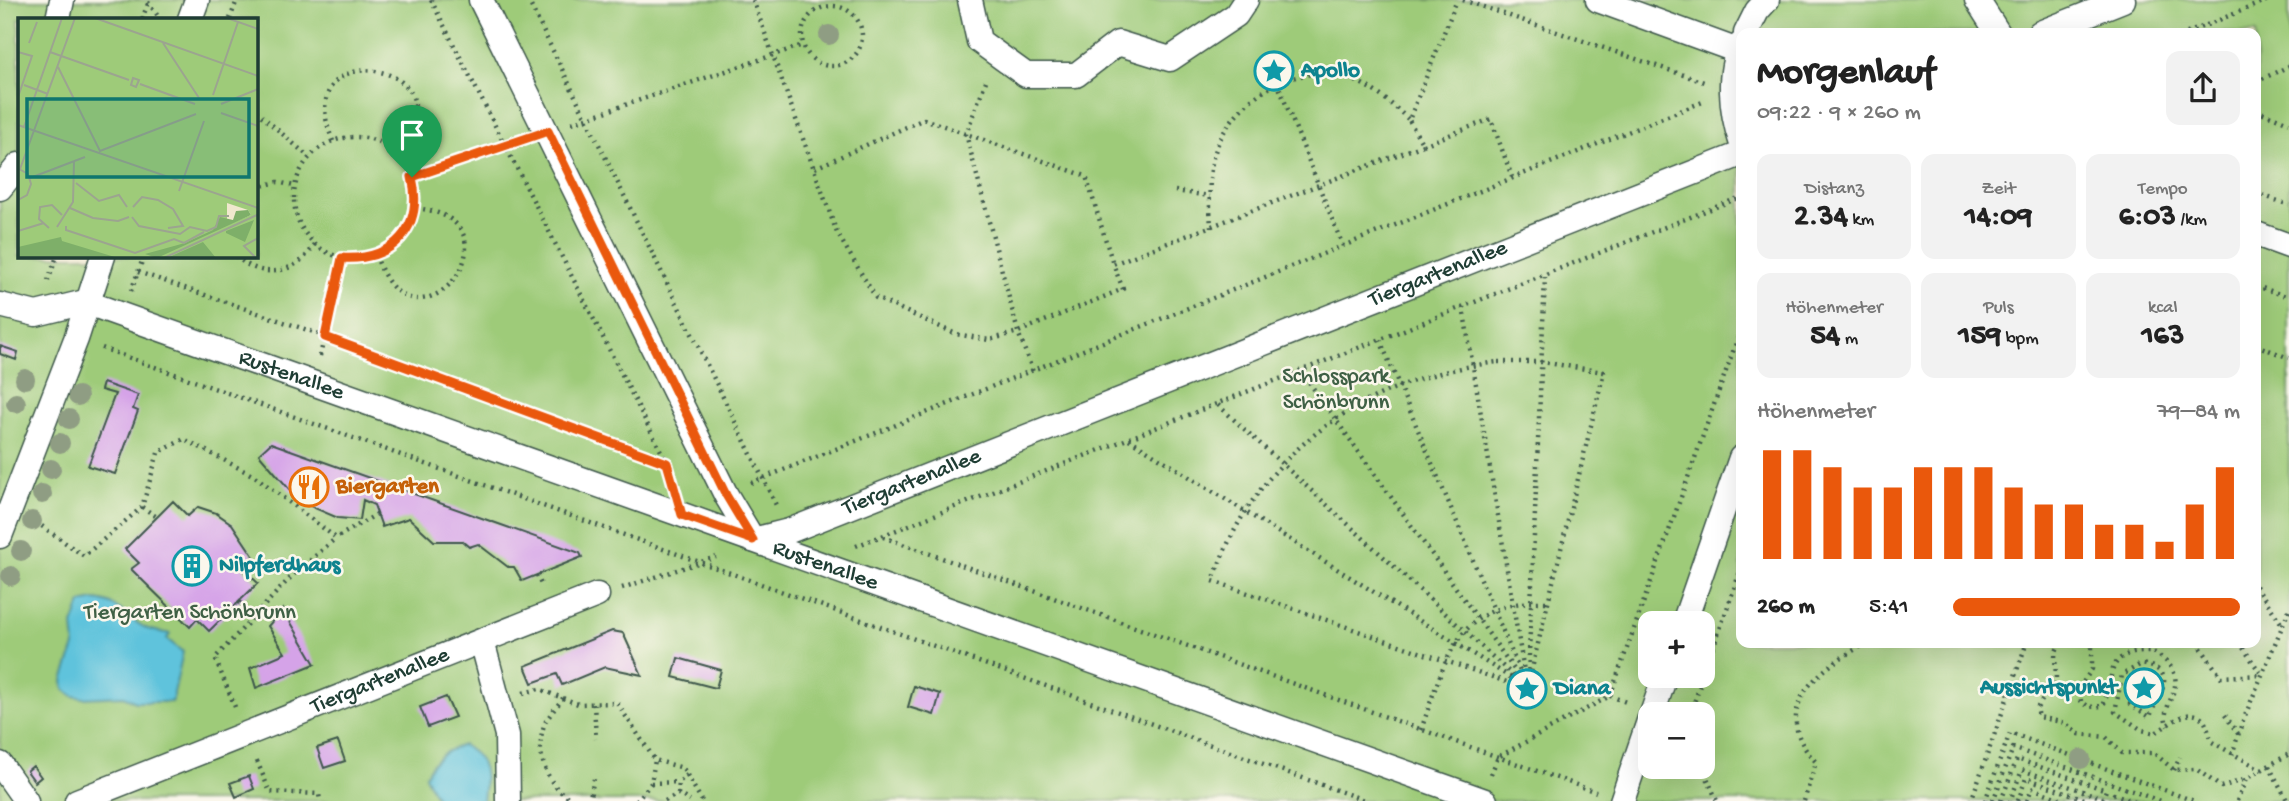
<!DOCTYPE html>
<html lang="de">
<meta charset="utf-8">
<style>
:root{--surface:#fff;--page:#f2f2f2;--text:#222;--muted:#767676;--accent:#ea580c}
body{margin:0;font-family:"Gochi Hand",sans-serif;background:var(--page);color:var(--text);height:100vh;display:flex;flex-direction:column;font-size:26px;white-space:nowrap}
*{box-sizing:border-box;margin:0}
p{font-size:23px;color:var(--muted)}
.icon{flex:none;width:38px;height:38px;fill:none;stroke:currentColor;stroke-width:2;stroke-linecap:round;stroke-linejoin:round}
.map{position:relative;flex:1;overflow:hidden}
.drawer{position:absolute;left:1736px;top:28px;width:525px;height:620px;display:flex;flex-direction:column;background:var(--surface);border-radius:14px;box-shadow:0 7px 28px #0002}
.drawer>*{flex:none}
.buttons{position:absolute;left:1638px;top:611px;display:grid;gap:14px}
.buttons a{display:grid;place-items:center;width:77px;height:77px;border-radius:14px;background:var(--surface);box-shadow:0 7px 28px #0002;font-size:35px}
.pin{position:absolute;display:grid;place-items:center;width:60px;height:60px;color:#fff;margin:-72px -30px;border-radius:50% 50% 50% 0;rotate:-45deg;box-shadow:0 0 7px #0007}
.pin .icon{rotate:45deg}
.round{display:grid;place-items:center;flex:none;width:74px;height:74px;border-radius:14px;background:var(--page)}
.overview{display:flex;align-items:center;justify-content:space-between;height:119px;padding:0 21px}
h1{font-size:38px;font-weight:700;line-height:52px}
.metrics{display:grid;grid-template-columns:repeat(3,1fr);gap:10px;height:119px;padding:7px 21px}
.metrics div{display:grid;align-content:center;border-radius:14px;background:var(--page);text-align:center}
.metrics b{font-size:30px;font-weight:700}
.metrics small{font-size:19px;font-weight:400}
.metrics p{font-size:19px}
.chart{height:196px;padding:14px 21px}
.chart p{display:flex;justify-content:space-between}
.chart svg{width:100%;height:126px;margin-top:7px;stroke:var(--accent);stroke-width:6}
ul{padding:0 21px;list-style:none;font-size:23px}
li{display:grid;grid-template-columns:112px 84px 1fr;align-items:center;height:52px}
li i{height:18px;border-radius:9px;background:var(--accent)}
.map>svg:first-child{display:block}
.green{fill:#9ecb79;stroke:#5e8456;stroke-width:2;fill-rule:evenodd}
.water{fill:#5ec3dc;stroke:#3e8088;stroke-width:2}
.building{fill:#d5a3e8}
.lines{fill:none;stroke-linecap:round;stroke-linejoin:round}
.pedestrian-casing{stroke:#3e574b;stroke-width:27}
.path{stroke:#3e574b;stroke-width:4.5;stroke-dasharray:2 5;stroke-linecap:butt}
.pedestrian{stroke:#fff;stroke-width:24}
.tree{fill:#8f9d83}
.route-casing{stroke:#fff;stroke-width:14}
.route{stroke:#ea580c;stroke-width:9}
.labels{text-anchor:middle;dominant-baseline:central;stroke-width:5;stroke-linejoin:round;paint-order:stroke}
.culture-label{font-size:23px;font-weight:bold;fill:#0d838f;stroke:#fbf7ec;text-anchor:start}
.street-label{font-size:23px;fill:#1f3d34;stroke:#fbf7ec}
.park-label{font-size:23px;fill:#3f6045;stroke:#fbf7ec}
.food-label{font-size:23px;font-weight:bold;fill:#c56008;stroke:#fbf7ec;text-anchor:start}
.inset-road{fill:none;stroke:#9ca490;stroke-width:2}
.view{fill:#0f766e;fill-opacity:0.15;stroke:#0f766e;stroke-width:3.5}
.inset-edge{fill:none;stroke:#1f3d34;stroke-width:3.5}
</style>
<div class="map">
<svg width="2289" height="801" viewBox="0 0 2289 801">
<rect width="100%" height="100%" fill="#fbf7ec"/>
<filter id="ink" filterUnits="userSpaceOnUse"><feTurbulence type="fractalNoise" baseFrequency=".0143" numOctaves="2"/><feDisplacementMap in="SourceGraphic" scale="14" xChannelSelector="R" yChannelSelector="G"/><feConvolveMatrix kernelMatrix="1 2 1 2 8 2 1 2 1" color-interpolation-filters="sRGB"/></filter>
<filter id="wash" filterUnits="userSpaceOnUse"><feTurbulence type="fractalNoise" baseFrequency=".00686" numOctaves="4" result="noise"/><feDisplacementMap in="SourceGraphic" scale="28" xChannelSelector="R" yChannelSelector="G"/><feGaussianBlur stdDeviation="1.57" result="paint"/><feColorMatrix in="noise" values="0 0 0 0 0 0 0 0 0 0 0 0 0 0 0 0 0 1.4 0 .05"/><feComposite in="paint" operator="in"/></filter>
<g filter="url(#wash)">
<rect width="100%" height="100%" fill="#f0e8ce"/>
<!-- green -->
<path class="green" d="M0,0h2289v801h-2289zM19,19h237v237h-237zM1741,33h515v609h-515zM1650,623h53v53h-53zM1650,714h53v52h-53z"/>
<!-- water -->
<path class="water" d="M94,600c25,1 33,20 54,29 5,2 15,3 22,5l-3,5 16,13 -11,50h-37l-11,-6 -41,2 -10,-2 -9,-7 -1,-9 12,-34 -2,-21 8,-22z
M463,745c25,15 23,29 20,56h-45l-13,-25c9,-18 19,-25 38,-31z"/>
<g id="blocks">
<!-- building -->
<path class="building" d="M0,346l18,6 -2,8 -16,-6z
M103,383l35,12 -5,14 5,2 -23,63 -27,-8 27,-72 -14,-4z
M271,443l309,110 2,4 -60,24 -8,-14h-6l-30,-23 -9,3 -7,-6h-28l-25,-23 -27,9 -8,-22 -11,-5 -3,20 -22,-2 -26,-11 -23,-18 -30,-35z
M173,501l15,15 10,-9 18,6 16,11 24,36 -13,9 15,14 -49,48 -12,-12 -7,8 -59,-58 8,-6 -14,-14z
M283,609l32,55 -59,24 -6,-20 35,-15 -17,-27z
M612,631l11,2 19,42 -37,-8 -43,18 -5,-11 -25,9 -7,-17z
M678,658l43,12 -5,18 -43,-11z
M914,686l26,8 -6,21 -26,-8z
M446,697l9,20 -27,10 -8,-20z
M338,741l7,20 -21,7 -7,-20z
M33,766l8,11 -6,5 -8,-11z
M249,776l5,13 -18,8 -6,-14z"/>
</g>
</g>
<g filter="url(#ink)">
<use href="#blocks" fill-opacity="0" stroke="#3e574b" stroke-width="2"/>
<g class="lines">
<!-- pedestrian casing -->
<g class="pedestrian-casing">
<g id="pedestrian">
<path id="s1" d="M481,0l245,495 27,45 36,-9 952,-377"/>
<path d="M970,0l9,41 47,34h50l42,-32 52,16 66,-44 10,-15"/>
<path d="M1598,0l140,51"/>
<path d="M1977,0l21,33"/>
<path d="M58,19l4,-19"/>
<path d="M190,19l7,-19"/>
<path d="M1746,33l11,-22 10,-11"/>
<path d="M2040,33l83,-33"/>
<path d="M1741,44c-14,29 -10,67 0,97"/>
<path d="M0,188l19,-23"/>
<path d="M2256,234l33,12"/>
<path id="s2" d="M85,302l1400,499"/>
<path d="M0,305l36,9 49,-12"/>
<path d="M0,536l76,-197 27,-83"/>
<path d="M1684,623l57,-165"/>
<path d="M482,641l25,94 1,66"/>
<path d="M1652,714l13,-38"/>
<path d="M0,764l26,37"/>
<path id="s3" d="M77,801l520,-206"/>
<path d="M1622,801l28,-83"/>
</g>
</g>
<!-- path -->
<path class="path" d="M431,0l236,463 5,18
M528,0l248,505
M753,0l84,233 39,65 80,36 33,6 29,-8 105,-43 -10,-25 310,-119 -14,-25
M1463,0l241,82
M148,2l12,17
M802 36a30 30 0 1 1 60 0a30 30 0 1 1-60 0Z
M142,19l7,-18
M230,19l7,-19
M2187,33l81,-33
M986,81l-20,53 52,198 15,40
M1277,82l66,164
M2256,82l33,-16
M2256,110l33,13
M256,111l53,46
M572,123l231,-78
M294 198a61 61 0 1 1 122 0a61 61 0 1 1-122 0Z
M333,141c-48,-112 145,-77 60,9
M1423,145l68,-26 21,58
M815,168l109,-49 162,57 27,88
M412,177l108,-37
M256,187l22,-5 16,4
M1175,191l35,5
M2256,193l33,12
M1211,228c-1,-21 -3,-44 1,-65 11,-54 69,-97 124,-88 29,5 53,26 73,45l48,-120
M376,255c36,117 158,-35 39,-47
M236,256c26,25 61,18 79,-12
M138,272l187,64 341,127
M48,281l9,-25
M2256,286l33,11
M131,291l13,-35
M1463,307l62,370
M1380,340l147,348
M2256,345l33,13
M102,348l1265,453
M320,356l22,-98
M1498,362h44l62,10 -77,317 -314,-108c43,-130 153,-203 285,-219z
M1301,371l220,308
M1218,405l301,276
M1129,439l392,245
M751,483l954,-382
M142,507l15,10
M36,522l48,34 58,-49 16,-54 26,-14 72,38 80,61 41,-24
M883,537l713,255
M856,546l885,-349
M537,575l5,12
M2256,586l27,40
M622,588l94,-31
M239,602l14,16
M2060,642l-5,12 1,25 -19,29 2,9 26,6 14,11 27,3 16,16h32l20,17 22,-1 25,18 25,-8
M2096,642l-4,4v23l-13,19 2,13 8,6 14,-1c13,-32 0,-56 50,-54 48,28 2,52 15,74
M2197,642l24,35 41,-2
M2239,642l23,33
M1528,677l17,-400
M523,693l16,-4 39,15 39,-1 38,57 28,8 19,33
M1610,696l16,6
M2133,696l-3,8 20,13c6,-21 33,-46 -9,-53l-19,11 -7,37 27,18 13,3c13,-7 36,-30 49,-12 4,5 5,15 8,21l50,28
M563,698c-5,7 -12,15 -17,23 -14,28 1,71 31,80
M594,704l2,35
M235,707l-20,-49 77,-82 44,-38
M1690,714l51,-145
M2225,715l14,20
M1421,730c25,-71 35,-131 127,-128
M2232,755l10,-32 47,-113
M257,761l13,31 49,2 1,7
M1702,766l15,35
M2269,766l18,34
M2174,770l6,-13
M1491,774l7,-17 112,-61 131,-367
M651,783l28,-1
M678,794l1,-12 8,-7
M589,801l5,-22
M637,801l14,-18 4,-23
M665,801l13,-7 12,7
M1804,801l12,-39c-51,-53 5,-97 54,-120
M1971,801l56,-159
M1985,801l25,-68 60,22 6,6 12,1 106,39
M1993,801l20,-53 147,53
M2001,801l16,-42 89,31 -3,8 -81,-28 -12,31
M2018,801l8,-23 64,23
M2027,801l5,-13 34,13
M2110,801l4,-7 20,7
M2237,801l9,-22 43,-25"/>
<!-- pedestrian -->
<use href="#pedestrian" class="pedestrian"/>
</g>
<!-- trees -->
<g class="tree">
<circle cx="829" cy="35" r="10"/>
<circle cx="25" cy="379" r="10"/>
<circle cx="78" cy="396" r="10"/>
<circle cx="16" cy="403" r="10"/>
<circle cx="69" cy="419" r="10"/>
<circle cx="60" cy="443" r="10"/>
<circle cx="51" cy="469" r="10"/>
<circle cx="42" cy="494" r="10"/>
<circle cx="32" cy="521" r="10"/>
<circle cx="21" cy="551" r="10"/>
<circle cx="11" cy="576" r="10"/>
<circle cx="2081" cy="759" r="10"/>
</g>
</g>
<g class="lines" filter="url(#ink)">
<!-- route casing -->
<g class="route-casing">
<path id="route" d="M548,131l178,364 27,45 -71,-25 -15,-52 -342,-126 17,-79c51,3 82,-30 70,-81z"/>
</g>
<!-- route -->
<use href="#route" class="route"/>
</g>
<!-- icons -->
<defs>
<g id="sight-ring" transform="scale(2.0125)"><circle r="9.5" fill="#fbf7ec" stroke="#0f9aa8" stroke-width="1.5"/><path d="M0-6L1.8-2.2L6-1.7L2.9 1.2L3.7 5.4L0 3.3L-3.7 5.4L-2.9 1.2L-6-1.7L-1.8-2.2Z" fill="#0f9aa8"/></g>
<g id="restaurant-ring" transform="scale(2.0125)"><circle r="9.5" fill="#fbf7ec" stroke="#e8710a" stroke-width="1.5"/><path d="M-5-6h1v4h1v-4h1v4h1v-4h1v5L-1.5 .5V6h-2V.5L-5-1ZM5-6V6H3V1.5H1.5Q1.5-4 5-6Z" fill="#e8710a"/></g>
<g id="building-ring" transform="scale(2.0125)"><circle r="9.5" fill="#fbf7ec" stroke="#0f9aa8" stroke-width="1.5"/><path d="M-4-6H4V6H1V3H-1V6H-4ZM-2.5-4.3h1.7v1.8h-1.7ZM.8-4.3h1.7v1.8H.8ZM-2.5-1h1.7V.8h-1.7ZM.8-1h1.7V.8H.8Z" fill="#0f9aa8"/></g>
</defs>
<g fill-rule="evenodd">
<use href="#sight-ring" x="1274" y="71"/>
<use href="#restaurant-ring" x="309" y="487"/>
<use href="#building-ring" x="192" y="566"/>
<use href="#sight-ring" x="2144" y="688"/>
<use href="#sight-ring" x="1527" y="689"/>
</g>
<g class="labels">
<!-- culture labels -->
<g class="culture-label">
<text x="1301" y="71">Apollo</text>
<text x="219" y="566">Nilpferdhaus</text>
<text x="2117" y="688" text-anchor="end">Aussichtspunkt</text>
<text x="1554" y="689">Diana</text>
</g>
<!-- street labels -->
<g class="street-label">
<text stroke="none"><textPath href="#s1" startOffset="1340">Tiergartenallee</textPath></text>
<text stroke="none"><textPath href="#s2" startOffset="219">Rustenallee</textPath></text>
<text stroke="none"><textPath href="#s1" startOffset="774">Tiergartenallee</textPath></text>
<text stroke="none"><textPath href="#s2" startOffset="786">Rustenallee</textPath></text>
<text stroke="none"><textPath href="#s3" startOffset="326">Tiergartenallee</textPath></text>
</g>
<!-- park labels -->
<g class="park-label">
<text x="1336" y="377">Schlosspark<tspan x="1336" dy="26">Schönbrunn</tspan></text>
<text x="190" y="613">Tiergarten Schönbrunn</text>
</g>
<!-- food labels -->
<g class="food-label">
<text x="336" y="487">Biergarten</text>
</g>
</g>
<!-- overview -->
<g transform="translate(18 18)">
<rect width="240" height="240" fill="#f0e8ce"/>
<path d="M0,0h240v240h-240zM209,185l21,7 3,5 -24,10z" fill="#9ecb79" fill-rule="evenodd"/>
<path d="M230,192l3,5 -94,43 -12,-4 40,-11 28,-13 7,-13 13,3 3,-9zM236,202l-9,22 -19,-9v-2zM43,219l1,4 56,17h-100v-11zM185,224l13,16h-49z" fill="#7eaf69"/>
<path class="inset-road" d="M77,0l163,58M209,0l31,11M13,20l-2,5 8,-21M145,25l36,55M0,34l14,4 -14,41M32,34l79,28M40,49l42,84 96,-37M115,60l6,2 -3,7 -5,-2zM122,66l55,20M6,67l24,9M195,77l25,-73M203,86l37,-15M203,95l37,13M0,107l240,83M6,109l38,-109M2,151l55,-151M12,160l55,-21M58,165l23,18 20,-6 8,12M161,173l25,-70M0,182l9,-5 4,-11 -3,-10 -9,-5M115,189l9,-10 16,3 15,9 10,17 -15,2M52,190l23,10 25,3 11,-4M114,199l7,9 41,8 10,-7 17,4 9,-4 3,-11h10M48,208v4l69,23 39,-14 10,4 20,-11M39,209l16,-25 1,-41M31,210l-10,-9 1,-12 12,-2 10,10M0,213l26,-8M146,240l93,-43M238,240l-12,-12 14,-8"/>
<path class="view" d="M9,81h222v78h-222z"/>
<rect width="240" height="240" class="inset-edge"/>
</g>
</svg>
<div class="buttons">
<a>+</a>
<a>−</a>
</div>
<div class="pin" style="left:412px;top:177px;background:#1e9e55"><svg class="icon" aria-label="arrive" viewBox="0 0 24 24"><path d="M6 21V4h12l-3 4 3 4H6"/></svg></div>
<section class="drawer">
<div class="overview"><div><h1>Morgenlauf</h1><p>09:22 · 9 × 260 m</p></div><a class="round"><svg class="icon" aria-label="share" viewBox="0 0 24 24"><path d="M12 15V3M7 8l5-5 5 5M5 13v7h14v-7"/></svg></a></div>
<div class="metrics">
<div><p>Distanz</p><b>2.34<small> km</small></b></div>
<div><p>Zeit</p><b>14:09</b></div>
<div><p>Tempo</p><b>6:03<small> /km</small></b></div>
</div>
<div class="metrics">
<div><p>Höhenmeter</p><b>54<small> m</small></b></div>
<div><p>Puls</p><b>159<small> bpm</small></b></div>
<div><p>kcal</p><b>163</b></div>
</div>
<div class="chart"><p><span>Höhenmeter</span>79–84 m</p>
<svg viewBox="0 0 160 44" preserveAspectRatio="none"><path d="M5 44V6M15 44V6M25 44V12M35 44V19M45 44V19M55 44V12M65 44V12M75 44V12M85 44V19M95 44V25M105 44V25M115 44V32M125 44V32M135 44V38M145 44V25M155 44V12"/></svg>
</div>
<ul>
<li><b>260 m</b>5:41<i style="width:100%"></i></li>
</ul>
</section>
</div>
